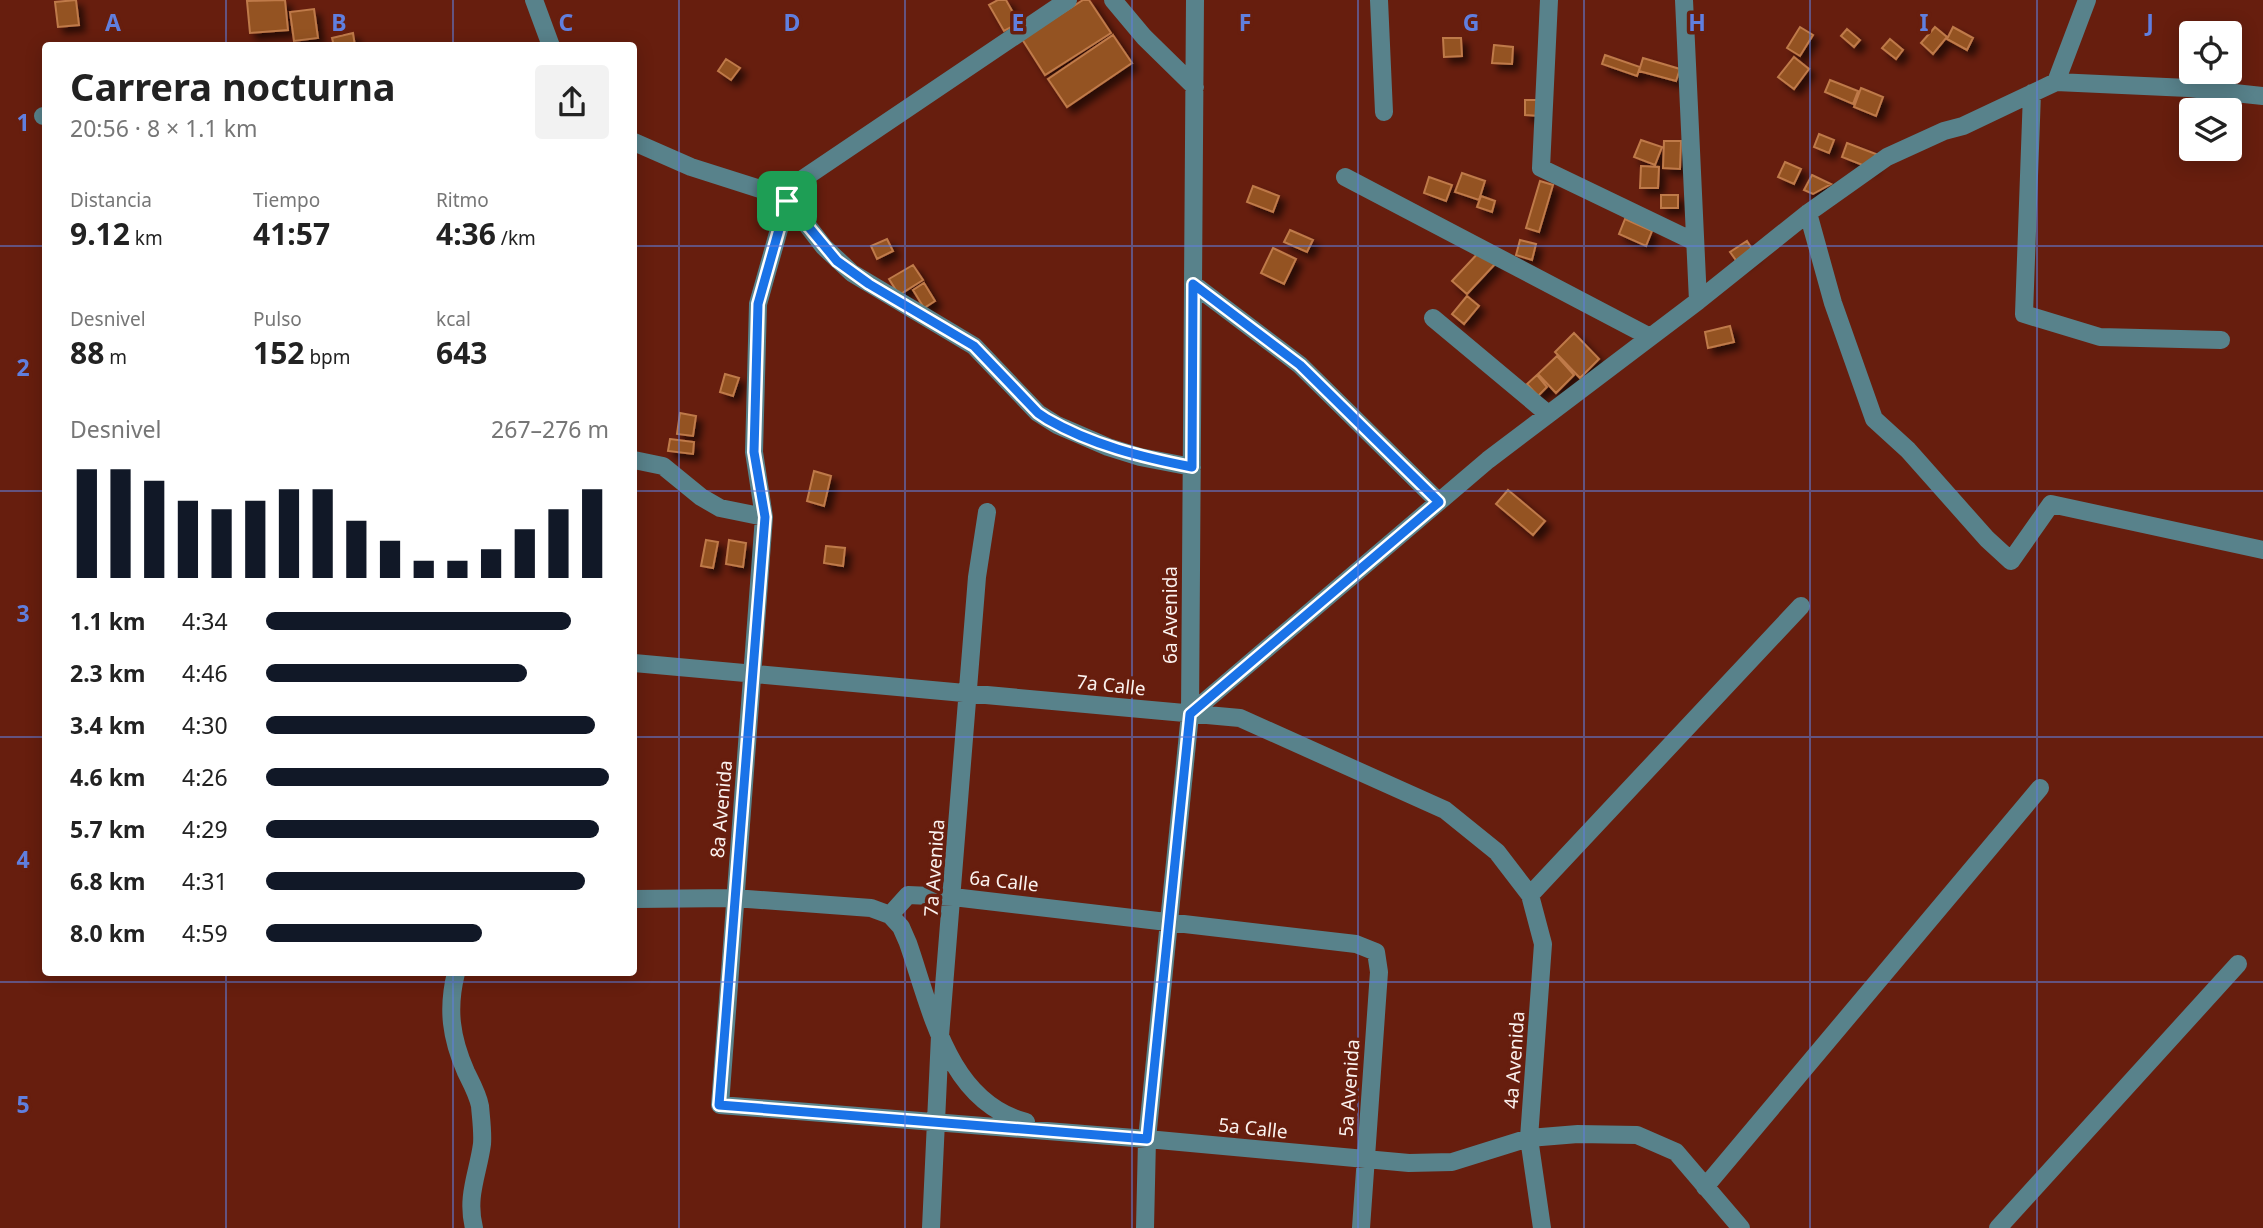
<!DOCTYPE html>
<html lang="es">
<meta charset="utf-8">
<style>
:root{--surface:#fff;--page:#f2f2f2;--text:#222;--muted:#767676;--accent:#111827}
body{margin:0;font-family:"Noto Sans",sans-serif;background:var(--page);color:var(--text);height:100vh;display:flex;flex-direction:column;font-size:26px;white-space:nowrap}
*{box-sizing:border-box;margin:0}
p{font-size:23px;color:var(--muted)}
.icon{flex:none;width:38px;height:38px;fill:none;stroke:currentColor;stroke-width:2;stroke-linecap:round;stroke-linejoin:round}
.map{position:relative;flex:1;overflow:hidden}
.drawer{position:absolute;left:42px;top:42px;width:595px;height:934px;display:flex;flex-direction:column;background:var(--surface);border-radius:7px;box-shadow:0 4px 18px #0003}
.drawer>*{flex:none}
.tools{position:absolute;left:2179px;top:21px;display:grid;gap:14px}
.tools a{display:grid;place-items:center;width:63px;height:63px;border-radius:7px;background:var(--surface);box-shadow:0 4px 18px #0003;font-size:35px}
.pin{position:absolute;display:grid;place-items:center;width:60px;height:60px;color:#fff;margin:-30px;border-radius:14px;box-shadow:0 4px 10px #0006}
.round{display:grid;place-items:center;flex:none;width:74px;height:74px;border-radius:7px;background:var(--page)}
.head{display:flex;align-items:center;justify-content:space-between;height:119px;padding:0 28px}
h1{font-size:38px;font-weight:700;line-height:52px}
.metrics{display:grid;grid-template-columns:repeat(3,1fr);gap:10px;height:119px;padding:7px 28px}
.metrics div{display:grid;align-content:center}
.metrics b{font-size:30px;font-weight:700}
.metrics small{font-size:19px;font-weight:400}
.metrics p{font-size:19px}
.chart{height:196px;padding:14px 28px}
.chart p{display:flex;justify-content:space-between}
.chart svg{width:100%;height:126px;margin-top:7px;stroke:var(--accent);stroke-width:6}
ul{padding:0 28px;list-style:none;font-size:23px}
li{display:grid;grid-template-columns:112px 84px 1fr;align-items:center;height:52px}
li i{height:18px;border-radius:9px;background:var(--accent)}
.map>svg:first-child{display:block}
.building{fill:#945321;stroke:#bf7a4a;stroke-width:2;filter:url(#shadow)}
.lines{fill:none;stroke-linecap:round;stroke-linejoin:round}
.minor{stroke:#58828b;stroke-width:18}
.route-casing{stroke:#fff;stroke-width:14}
.route{stroke:#1a73e8;stroke-width:9}
.grid{fill:none;stroke:#607fdf;stroke-width:2;stroke-opacity:0.55}
.labels{text-anchor:middle;dominant-baseline:central;stroke-width:7;stroke-linejoin:round;paint-order:stroke}
.street-label{font-size:19px;fill:#fbf2ef;stroke:#671e0e}
.grid-label{font-size:23px;text-anchor:middle;font-weight:bold;fill:#607fdf;stroke:#671e0e;stroke-width:7;stroke-linejoin:round;paint-order:stroke}
</style>
<div class="map">
<svg width="2263" height="1228" viewBox="0 0 2263 1228">
<defs>
<filter id="shadow"><feDropShadow dx="6" dy="6" stdDeviation="3.5" flood-color="#0009"/></filter>
</defs>
<rect width="100%" height="100%" fill="#671e0e"/>
<!-- building -->
<path class="building" d="M76,0l3,25 -21,2 -3,-25z
M285,0l3,30 -38,3 -3,-32z
M998,0h8l13,23 -15,8 -15,-26z
M1083,0h6l22,33 -66,42 -23,-36z
M314,9l4,29 -24,3 -4,-29z
M1800,27l13,8 -13,21 -13,-8z
M1935,27l12,10 -14,17 -12,-11z
M1953,27l20,11 -6,12 -20,-11z
M1847,29l13,11 -6,7 -13,-11z
M353,33l2,13h-21l-2,-8z
M1113,35l19,28 -65,44 -19,-28z
M1443,38h18l1,18 -18,1z
M1890,39l13,11 -7,9 -14,-11z
M1494,45l19,2 -1,17 -20,-1z
M1605,55l35,12 -3,9 -35,-12z
M1794,57l15,12 -15,20 -16,-12z
M1643,58l37,11 -4,12 -37,-10z
M726,59l14,9 -9,12 -13,-9z
M1830,80l28,11 -5,13 -28,-12z
M1861,88l22,9 -7,19 -22,-9z
M1525,100h16l-1,16 -15,-1z
M1819,134l15,6 -5,13 -15,-6z
M1641,140l21,7 -7,18 -21,-8z
M1664,141h17l-1,28 -17,-1z
M1847,143l29,11 -6,14 -28,-11z
M1785,162l16,7 -7,15 -16,-7z
M1641,166l18,1 -1,21h-18z
M1462,173l23,8 -6,19 -24,-8z
M1812,175l19,9 -18,10 -9,-4z
M1429,177l23,8 -6,16 -22,-8z
M1540,181l13,4 -14,47 -13,-4z
M1253,186l26,10 -6,16 -26,-10z
M1661,195h17v13h-17z
M1481,196l14,5 -3,11 -15,-5z
M1625,219l27,12 -6,15 -27,-12z
M1290,230l23,10 -6,12 -23,-10z
M887,239l6,12 -16,8 -6,-13z
M1520,240l16,4 -4,16 -16,-5z
M1747,241l7,11 -16,11 -8,-11z
M1273,248l23,11 -12,25 -23,-11z
M1481,250l15,13 -29,31 -15,-13z
M913,265l10,15 -24,15 -10,-16z
M924,283l11,18 -11,7 -11,-18z
M1467,296l12,10 -15,18 -12,-10z
M1730,326l4,16 -26,6 -3,-16z
M1574,333l25,26 -19,19 -25,-26z
M1557,356l17,19 -18,18 -18,-19z
M725,374l14,4 -6,18 -13,-4z
M1537,375l10,12 -9,9 -11,-12z
M680,413l16,3 -3,20 -16,-2z
M670,439l24,3 -1,12 -25,-3z
M814,471l17,5 -7,30 -17,-5z
M1508,490l37,31 -12,14 -37,-31z
M706,540l12,2 -5,26 -12,-2z
M729,540l17,3 -3,24 -17,-3z
M826,546l19,2 -2,18 -19,-3z"/>
<g class="lines">
<!-- minor -->
<path class="minor" d="M534,0l17,46
M1113,0l31,37 51,50
M1379,0l5,112
M1549,0l-8,168 154,74
M1684,0l14,301
M2056,82l31,-82
M2032,93l-8,221 76,23 121,3
M43,116h3
M634,142l57,25 88,28 18,17 27,35 28,26 122,73 64,67 19,12 51,22 32,10 52,10
M1345,177l305,160
M779,195l289,-195
M787,201l-29,103 -4,148 10,65 -44,588 427,34 262,24 43,-1 77,-24 49,-4 59,1 39,17 65,76
M1808,213l25,90 41,116 34,31 79,89 24,22 40,-57 212,46
M1193,284l107,81 139,137
M1433,318l115,96
M634,460l29,6 38,31 19,11 44,9
M634,663l606,55 205,92 52,42 33,43 13,49 -14,194 13,90
M1190,714l298,-254 210,-159 110,-88 79,-56 57,-26 19,-5 93,-44 132,6 75,8
M1530,895l271,-289
M634,899l100,-1 137,10 19,7
M890,915l18,-20 45,2 403,47 20,8 3,20 -18,256
M890,915l11,12 7,16c23,66 40,159 118,179
M456,973c-9,36 -5,65 10,99 5,10 12,23 14,34 1,12 3,26 2,38 -4,30 -16,52 -8,84
M1705,1187l335,-399
M931,1228l9,-192 37,-459 10,-65
M1145,1228l2,-89 43,-425 5,-714
M1998,1228l240,-264"/>
</g>
<g class="lines">
<!-- route casing -->
<g class="route-casing">
<path id="route" d="M787,201l50,60 32,23 105,62 64,67 9,6c45,26 94,38 145,48l1,-183 107,81 139,137 -249,212 -43,425 -428,-34 46,-588 -11,-65 4,-148z"/>
</g>
<!-- route -->
<use href="#route" class="route"/>
</g>
<!-- grid -->
<path class="grid" d="M226,0v46M453,0v46M679,0v1228M905,0v1228M1132,0v1228M1358,0v1228M1584,0v1228M1810,0v1228M2037,0v1228M0,246h46M634,246h1629M0,491h46M634,491h1629M0,737h46M634,737h1629M226,973v255M453,973v255M0,982h2263"/>
<g class="labels">
<!-- street labels -->
<g class="street-label">
<text transform="translate(1170 615) rotate(-90)">6a Avenida</text>
<text transform="translate(1111 685) rotate(6)">7a Calle</text>
<text transform="translate(721 809) rotate(-85)">8a Avenida</text>
<text transform="translate(934 868) rotate(-86)">7a Avenida</text>
<text transform="translate(1004 881) rotate(6)">6a Calle</text>
<text transform="translate(1514 1060) rotate(-86)">4a Avenida</text>
<text transform="translate(1349 1088) rotate(-86)">5a Avenida</text>
<text transform="translate(1253 1128) rotate(6)">5a Calle</text>
</g>
</g>
<g class="grid-label">
<text x="113" y="31">A</text>
<text x="339" y="31">B</text>
<text x="566" y="31">C</text>
<text x="792" y="31">D</text>
<text x="1018" y="31">E</text>
<text x="1245" y="31">F</text>
<text x="1471" y="31">G</text>
<text x="1697" y="31">H</text>
<text x="1924" y="31">I</text>
<text x="2150" y="31">J</text>
<text x="23" y="131">1</text>
<text x="23" y="376">2</text>
<text x="23" y="622">3</text>
<text x="23" y="868">4</text>
<text x="23" y="1113">5</text>
</g>
</svg>
<div class="tools">
<a><svg class="icon" aria-label="locate" viewBox="0 0 24 24"><circle cx="12" cy="12" r="6"/><path d="M12 2v4M12 18v4M2 12h4M18 12h4"/></svg></a>
<a><svg class="icon" aria-label="layers" viewBox="0 0 24 24"><path d="M12 4l9 5-9 5-9-5zM3 14l9 5 9-5"/></svg></a>
</div>
<div class="pin" style="left:787px;top:201px;background:#1e9e55"><svg class="icon" aria-label="arrive" viewBox="0 0 24 24"><path d="M6 21V4h12l-3 4 3 4H6"/></svg></div>
<section class="drawer">
<div class="head"><div><h1>Carrera nocturna</h1><p>20:56 · 8 × 1.1 km</p></div><a class="round"><svg class="icon" aria-label="share" viewBox="0 0 24 24"><path d="M12 15V3M7 8l5-5 5 5M5 13v7h14v-7"/></svg></a></div>
<div class="metrics">
<div><p>Distancia</p><b>9.12<small> km</small></b></div>
<div><p>Tiempo</p><b>41:57</b></div>
<div><p>Ritmo</p><b>4:36<small> /km</small></b></div>
</div>
<div class="metrics">
<div><p>Desnivel</p><b>88<small> m</small></b></div>
<div><p>Pulso</p><b>152<small> bpm</small></b></div>
<div><p>kcal</p><b>643</b></div>
</div>
<div class="chart"><p><span>Desnivel</span>267–276 m</p>
<svg viewBox="0 0 160 44" preserveAspectRatio="none"><path d="M5 44V6M15 44V6M25 44V10M35 44V17M45 44V20M55 44V17M65 44V13M75 44V13M85 44V24M95 44V31M105 44V38M115 44V38M125 44V34M135 44V27M145 44V20M155 44V13"/></svg>
</div>
<ul>
<li><b>1.1 km</b>4:34<i style="width:89%"></i></li>
<li><b>2.3 km</b>4:46<i style="width:76%"></i></li>
<li><b>3.4 km</b>4:30<i style="width:96%"></i></li>
<li><b>4.6 km</b>4:26<i style="width:100%"></i></li>
<li><b>5.7 km</b>4:29<i style="width:97%"></i></li>
<li><b>6.8 km</b>4:31<i style="width:93%"></i></li>
<li><b>8.0 km</b>4:59<i style="width:63%"></i></li>
</ul>
</section>
</div>
